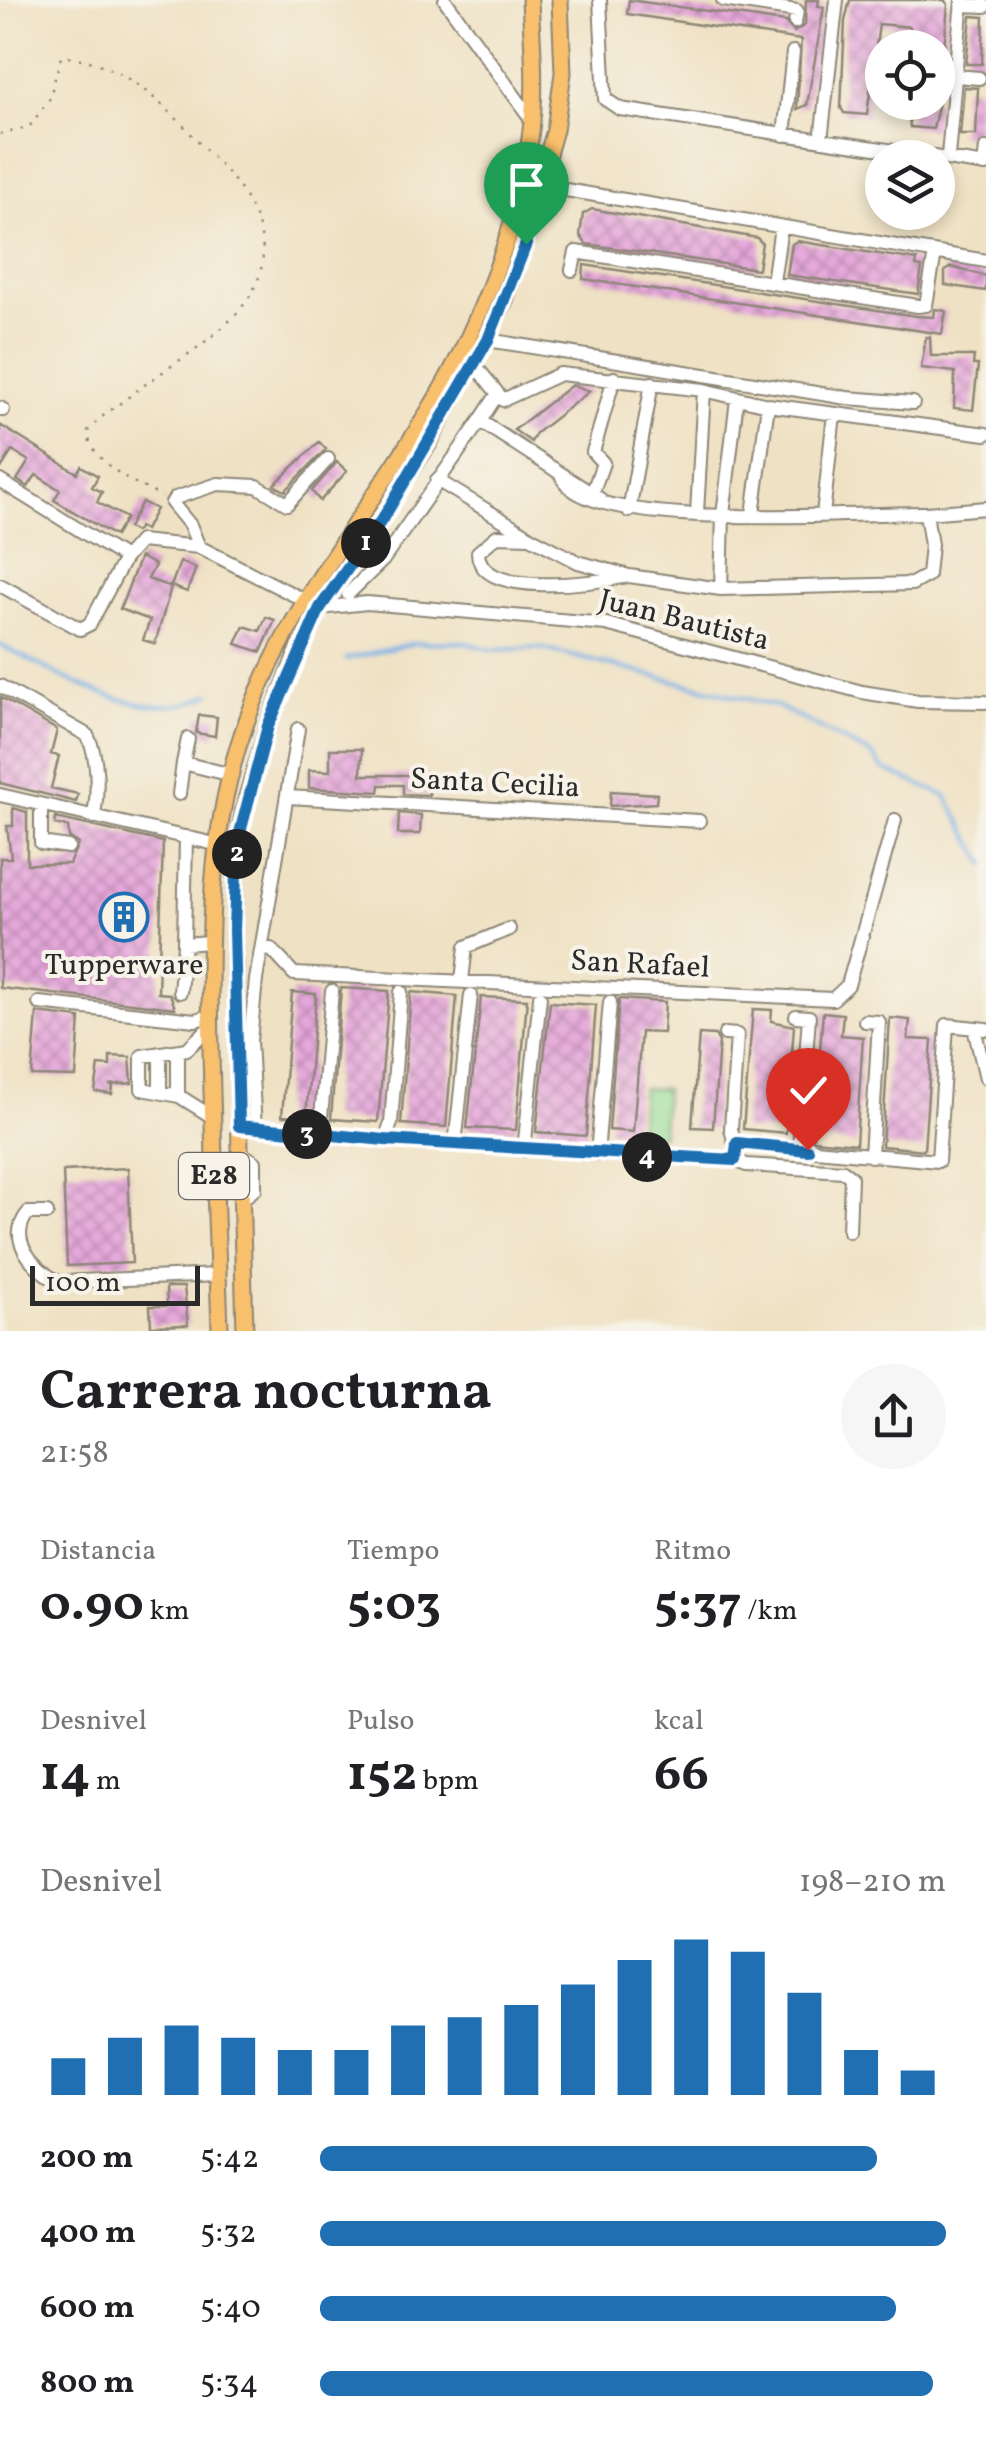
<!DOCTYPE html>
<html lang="es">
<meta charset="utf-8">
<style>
:root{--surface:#fff;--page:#f6f6f6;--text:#202124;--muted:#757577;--accent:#1f6fb2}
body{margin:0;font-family:Vollkorn,serif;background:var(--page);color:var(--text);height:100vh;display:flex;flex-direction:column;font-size:38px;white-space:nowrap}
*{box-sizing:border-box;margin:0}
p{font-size:32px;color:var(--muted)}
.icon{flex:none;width:55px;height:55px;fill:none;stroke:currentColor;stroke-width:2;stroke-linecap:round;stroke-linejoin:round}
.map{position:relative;height:1331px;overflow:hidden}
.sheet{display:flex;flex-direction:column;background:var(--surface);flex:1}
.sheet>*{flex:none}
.controls{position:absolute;left:865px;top:30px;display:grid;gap:20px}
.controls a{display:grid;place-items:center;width:90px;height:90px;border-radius:50%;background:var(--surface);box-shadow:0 5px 15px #0003;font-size:50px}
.scale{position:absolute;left:30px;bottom:25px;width:170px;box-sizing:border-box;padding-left:10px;border:5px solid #2b2b2b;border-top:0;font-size:28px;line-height:35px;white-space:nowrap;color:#2b2b2b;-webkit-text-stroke:8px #f7f3e8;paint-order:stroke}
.pin{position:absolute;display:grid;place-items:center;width:85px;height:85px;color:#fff;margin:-102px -42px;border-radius:50% 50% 50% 0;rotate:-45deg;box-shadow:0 0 10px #0007}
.pin .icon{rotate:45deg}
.km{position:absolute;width:50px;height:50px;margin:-25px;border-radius:50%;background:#222;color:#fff;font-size:28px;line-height:50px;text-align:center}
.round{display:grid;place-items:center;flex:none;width:105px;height:105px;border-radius:52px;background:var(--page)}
.headline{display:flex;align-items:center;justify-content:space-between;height:170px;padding:0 40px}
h1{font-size:55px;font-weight:700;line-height:75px}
.metrics{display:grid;grid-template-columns:repeat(3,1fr);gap:15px;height:170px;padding:10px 40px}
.metrics div{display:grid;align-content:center}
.metrics b{font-size:50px;font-weight:700}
.metrics small{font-size:28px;font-weight:400}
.metrics p{font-size:28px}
.chart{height:280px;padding:20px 40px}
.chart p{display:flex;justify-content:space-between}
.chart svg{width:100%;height:180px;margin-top:10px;stroke:var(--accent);stroke-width:6}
ul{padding:0 40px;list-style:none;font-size:32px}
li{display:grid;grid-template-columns:160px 120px 1fr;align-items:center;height:75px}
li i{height:25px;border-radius:12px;background:var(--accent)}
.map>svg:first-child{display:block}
.pitch{fill:#95db95;stroke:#608360;stroke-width:2.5}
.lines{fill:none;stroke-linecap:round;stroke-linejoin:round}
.stream{stroke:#75afe5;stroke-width:4}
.building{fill:url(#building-cross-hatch)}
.minor-casing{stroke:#8d8677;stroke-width:16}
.major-casing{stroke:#8d8677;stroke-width:19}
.path{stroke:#8d8677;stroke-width:2.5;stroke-dasharray:2.5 8;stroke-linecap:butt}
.minor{stroke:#fff;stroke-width:12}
.major{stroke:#f8bf6c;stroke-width:15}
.route-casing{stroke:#fff;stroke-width:20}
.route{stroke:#1f6fb2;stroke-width:12}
.labels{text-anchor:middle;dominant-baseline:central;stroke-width:8;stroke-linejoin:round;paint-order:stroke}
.shield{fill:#f7f3e8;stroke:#686764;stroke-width:2.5}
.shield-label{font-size:28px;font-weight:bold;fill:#2b2b2b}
.street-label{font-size:30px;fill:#2b2b2b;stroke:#f7f3e8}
.poi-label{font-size:30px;fill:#2b2b2b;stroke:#f7f3e8}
</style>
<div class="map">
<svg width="986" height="1331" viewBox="0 0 986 1331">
<defs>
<pattern id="building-cross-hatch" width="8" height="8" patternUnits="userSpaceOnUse" patternTransform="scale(2.5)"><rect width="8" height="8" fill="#e6a8db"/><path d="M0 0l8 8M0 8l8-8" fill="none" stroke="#bb89b2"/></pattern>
</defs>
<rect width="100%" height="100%" fill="#f7f3e8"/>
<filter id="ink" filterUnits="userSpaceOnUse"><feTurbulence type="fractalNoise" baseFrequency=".01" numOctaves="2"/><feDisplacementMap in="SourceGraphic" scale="20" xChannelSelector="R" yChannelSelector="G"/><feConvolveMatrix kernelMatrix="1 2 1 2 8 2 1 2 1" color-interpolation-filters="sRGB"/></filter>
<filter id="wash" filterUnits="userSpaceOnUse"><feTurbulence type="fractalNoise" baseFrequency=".0048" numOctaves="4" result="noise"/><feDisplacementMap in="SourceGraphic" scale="40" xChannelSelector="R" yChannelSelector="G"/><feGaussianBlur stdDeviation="2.25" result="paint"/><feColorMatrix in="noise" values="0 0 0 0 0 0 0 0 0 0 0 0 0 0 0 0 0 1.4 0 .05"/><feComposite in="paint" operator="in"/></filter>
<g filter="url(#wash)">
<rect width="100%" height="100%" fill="#efe1c3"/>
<!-- pitch -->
<path class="pitch" d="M642,1088l23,1 -3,46 -23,-2z"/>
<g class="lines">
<!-- stream -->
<path class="stream" d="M0,645c58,28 146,86 210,49
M346,659l69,-16 46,-1 32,8 47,-2 237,58 95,49 11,14 63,27 40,69"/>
</g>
<g id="blocks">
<!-- building -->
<path class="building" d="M629,0l156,22 9,10 11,-7 1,-25h13l-1,6 6,1 -17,98 -10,4 4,-69 -174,-26z
M850,0h94l4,4 -4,44h-34v-21l-31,-3 -12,91 -23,-2 -3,-5 4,-87z
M971,16l13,1 -2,47h-16z
M964,87l14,1 -2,47h-16z
M908,102h31l-6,27 -23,-2z
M592,209l165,29 5,5 -4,26 -172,-25 -6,-9 3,-21z
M797,241l120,19 -1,6 6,1 -4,27 -131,-19 5,-31z
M584,265l332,51 18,1 1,-8 11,2 -4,23 -359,-55z
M951,267l35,9v15l-41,-6v-14z
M926,337h4l1,19h43l-1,9h5l-5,45 -19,-2 1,-36 -34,-4z
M572,385l18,6 -54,42 -5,9 -17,-12z
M0,425l77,48 4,-7 17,10 -6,11 10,5 -5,10 29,16 -11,18 -61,-36 6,-10 -24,-15 -8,12 -11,-7 12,-19 -17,-10 -12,19z
M319,442l7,7 -41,42 -11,-6z
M337,462l10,9 -27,30 -8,-10z
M142,502l14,7 -11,21 -6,-3 -4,5 -7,-4z
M140,557l15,8 -7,14 23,8 -16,57 -12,-4 7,-20 -30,-11z
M180,562l16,6 -9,24 -16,-6z
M266,617l9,3 -14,32 -25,-8 8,-18 16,5z
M0,697l57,33 -6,24 8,2 -8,32 27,6 -2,8 -76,-19z
M199,715l18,2 -2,19 -19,-3z
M330,749h32l-1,26h68v20l-26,-1v-9h-23l-1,7 -70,-4v-18l21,1z
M611,791l46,3 -1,9 -46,3z
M13,808l14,4v52h42l9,-20 -9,-7 -1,-10 -13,-3 1,-6 107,24 -5,151 12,1 5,14 -175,-20v-130h11l-4,-32h6z
M399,813l22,2 -1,19h-22z
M341,988l48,3 -11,131 -47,-3z
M292,992l24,2 -10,123 -24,-1z
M411,992l46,4 -11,131 -45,-3z
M481,997l46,2 -11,131 -49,-2z
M619,999l46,3 -2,31 -22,-1 -8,100 -24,-2z
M550,1002l46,3 -10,131 -50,-4z
M753,1009l19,1 -1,11 23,5 -8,107 -43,-4z
M823,1012l20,2 -2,21 22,2 -7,107 -43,-4z
M37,1013l43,5 -4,59 -44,-1z
M890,1018l20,2 -2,19 24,1 -8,110 -42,-4z
M699,1034l16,1 4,7 -6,86 -21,-1z
M110,1056l20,1 2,26 -23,2 4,1 -1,8 -17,-2 4,-27 11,1z
M128,1168l4,95 -65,3 -4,-95z
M166,1287h18l4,38 -37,1 -1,-20h17z"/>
</g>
</g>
<g filter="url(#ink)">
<use href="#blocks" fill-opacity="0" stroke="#8d8677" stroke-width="2.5"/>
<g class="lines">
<!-- minor casing -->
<g class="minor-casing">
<path id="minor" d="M445,0l87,120
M600,0l5,99 15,10 366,56
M723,0l74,11 -2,11
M962,5l23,1
M956,76l23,2
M784,135l9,-83
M821,140l16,-140
M948,156l14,-156
M984,165l2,-17
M542,186l444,75
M572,270l4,-18 342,54 8,-1 9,-52
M773,282l8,-55
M488,340l359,58 66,5
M474,364l29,36 57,-26 144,16 -7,123
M704,390l64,15 218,29
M0,408l3,2
M480,421l17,-26
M562,477c23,57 301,35 364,36l5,32 -3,30 -16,9 -191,5 2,-74 14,-116
M437,480l92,56
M0,481l125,77 15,-17 59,6 121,61 47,-5 239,21 256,68 56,9 68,1
M592,494l11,-31 -10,-11 21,-74
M629,511l23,-128
M926,513l60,-5
M753,514l15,-109
M823,515l11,-101
M199,547l-9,-22 -18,-22 3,-5 43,-14 39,2 30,18 41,-45
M629,576c-32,6 -150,24 -151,-24l19,-16 33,1 48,25 51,14 92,13
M0,585l80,44 10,-5 35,-66
M348,594l35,-34 97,-139 120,78
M0,686l87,49c12,22 11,58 7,82
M183,763l5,-24
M179,794l4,-31 49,12
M0,795l215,49
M288,797l411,24
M41,807v36l27,4
M186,837l-2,107 25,-2
M262,950l9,-1 23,25 539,25 15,-14 47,-165
M462,980l4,-33 43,-18
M180,992l4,-48
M39,1003l156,17 15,-4
M796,1016l13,1 -10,131
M865,1021l14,1 -8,134
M210,1027l-23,22 -45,7v33l37,7 32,20
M974,1028l12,50
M725,1034l12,1 -6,94 5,19
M178,1053v43
M160,1055v37
M239,1126l146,14 350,20 11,5 97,6 8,6 -2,54
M255,1129l-5,-88 6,-61 42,-251
M315,1134l6,-16 11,-127
M385,1140l6,-17 10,-131
M737,1143l201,18 9,-136 39,4
M455,1145l16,-150
M524,1150l16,-153
M240,1153l15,9v27l-13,10
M597,1154l13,-152
M47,1213h-19c-22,27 6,55 30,69l160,-7"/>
</g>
<!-- major casing -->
<g class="major-casing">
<path id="major" d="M220,1331c-3,-93 -7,-186 -9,-280 -2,-111 -4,-221 35,-328 50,-142 159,-250 222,-385 31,-67 57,-143 64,-217 4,-40 0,-81 -2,-121
M245,1331l-11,-401 3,-86 9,-44 22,-74 31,-77 21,-41 108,-163 77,-144 50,-171 8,-57 -3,-73"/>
</g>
<!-- path -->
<path class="path" d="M0,134l29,-7 20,-27 12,-43c53,0 100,44 133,80 16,19 38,37 50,58 61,101 -40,144 -109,197 -15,12 -35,24 -47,39 1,32 49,53 74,66"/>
<!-- minor -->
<use href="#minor" class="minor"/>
<!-- major -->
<use href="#major" class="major"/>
</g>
</g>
<g class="lines" filter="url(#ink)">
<!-- route casing -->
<g class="route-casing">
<path id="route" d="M526,244l-38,96 -103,175 -65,93 -52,118 -31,118 -3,86 5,196 146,14 350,20 2,-17 71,7"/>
</g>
<!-- route -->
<use href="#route" class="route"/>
</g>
<!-- icons -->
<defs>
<g id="building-ring" transform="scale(2.5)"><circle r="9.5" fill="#f7f3e8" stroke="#1f6fb2" stroke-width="1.5"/><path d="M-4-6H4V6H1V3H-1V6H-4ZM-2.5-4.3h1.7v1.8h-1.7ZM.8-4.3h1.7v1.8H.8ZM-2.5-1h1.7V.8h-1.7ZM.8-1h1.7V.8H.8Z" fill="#1f6fb2"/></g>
</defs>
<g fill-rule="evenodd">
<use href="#building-ring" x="124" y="917"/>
</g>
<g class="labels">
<!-- shield labels -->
<rect class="shield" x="179" y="1153" width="70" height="46" rx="8"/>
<g class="shield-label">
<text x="214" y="1176">E28</text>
</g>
<!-- street labels -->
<g class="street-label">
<text transform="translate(684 621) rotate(14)">Juan Bautista</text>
<text transform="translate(495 784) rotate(3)">Santa Cecilia</text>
<text transform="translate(640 965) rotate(3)">San Rafael</text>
</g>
<!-- poi labels -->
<g class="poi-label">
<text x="124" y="966">Tupperware</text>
</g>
</g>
</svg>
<div class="controls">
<a><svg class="icon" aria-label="locate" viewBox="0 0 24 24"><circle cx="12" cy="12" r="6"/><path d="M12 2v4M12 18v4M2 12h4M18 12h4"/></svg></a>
<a><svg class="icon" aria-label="layers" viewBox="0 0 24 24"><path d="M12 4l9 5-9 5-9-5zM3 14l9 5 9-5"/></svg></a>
</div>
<div class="scale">100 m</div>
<div class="pin" style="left:526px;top:244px;background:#1e9e55"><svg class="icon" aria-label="arrive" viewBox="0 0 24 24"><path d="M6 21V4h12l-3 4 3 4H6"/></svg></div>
<div class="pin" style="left:808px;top:1150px;background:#d93025"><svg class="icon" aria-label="check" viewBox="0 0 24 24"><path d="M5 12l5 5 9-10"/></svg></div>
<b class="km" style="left:366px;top:543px">1</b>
<b class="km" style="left:237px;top:854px">2</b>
<b class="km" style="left:307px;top:1134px">3</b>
<b class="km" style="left:647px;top:1157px">4</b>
</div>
<section class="sheet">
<div class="headline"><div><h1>Carrera nocturna</h1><p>21:58</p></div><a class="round"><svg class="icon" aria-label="share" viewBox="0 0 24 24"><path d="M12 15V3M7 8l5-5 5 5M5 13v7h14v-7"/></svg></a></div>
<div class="metrics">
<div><p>Distancia</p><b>0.90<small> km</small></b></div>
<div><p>Tiempo</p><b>5:03</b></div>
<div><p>Ritmo</p><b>5:37<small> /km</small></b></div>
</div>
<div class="metrics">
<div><p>Desnivel</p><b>14<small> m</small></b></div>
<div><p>Pulso</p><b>152<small> bpm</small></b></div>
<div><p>kcal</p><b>66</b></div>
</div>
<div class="chart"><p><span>Desnivel</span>198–210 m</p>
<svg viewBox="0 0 160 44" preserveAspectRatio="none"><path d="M5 44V35M15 44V30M25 44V27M35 44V30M45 44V33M55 44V33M65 44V27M75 44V25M85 44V22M95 44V17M105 44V11M115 44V6M125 44V9M135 44V19M145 44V33M155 44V38"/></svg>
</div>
<ul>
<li><b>200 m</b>5:42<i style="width:89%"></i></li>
<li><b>400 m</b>5:32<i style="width:100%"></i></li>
<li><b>600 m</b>5:40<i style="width:92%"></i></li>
<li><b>800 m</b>5:34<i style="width:98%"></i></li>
</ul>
</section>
